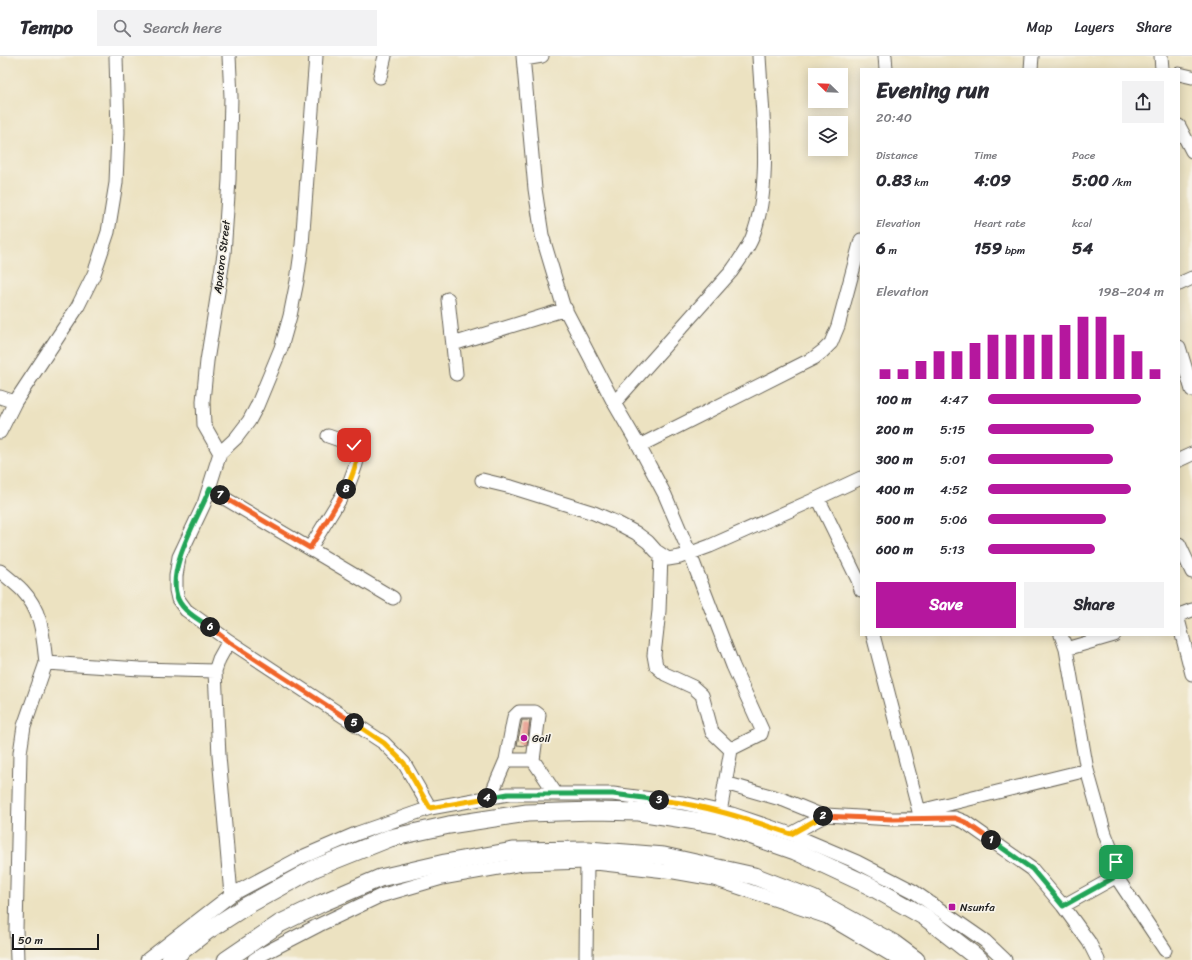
<!DOCTYPE html>
<meta charset="utf-8">
<style>
:root{--surface:#fff;--page:#f2f2f3;--text:#2b2b33;--muted:#7c7c81;--line:#e1e1e2;--accent:#b5179e}
body{margin:0;font-family:Sriracha,sans-serif;background:var(--page);color:var(--text);height:100vh;display:flex;flex-direction:column;font-size:15px;white-space:nowrap}
*{box-sizing:border-box;margin:0}
p{font-size:13px;color:var(--muted)}
.icon{flex:none;width:22px;height:22px;fill:none;stroke:currentColor;stroke-width:2;stroke-linecap:round;stroke-linejoin:round}
.map{position:relative;flex:1;overflow:hidden}
.sheet{position:absolute;left:860px;top:12px;width:320px;height:568px;display:flex;flex-direction:column;background:var(--surface);border-radius:0px;box-shadow:0 2px 10px #0003}
.sheet>*{flex:none}
.needle{width:26px;rotate:293deg}
.tools{position:absolute;left:808px;top:12px;display:grid;gap:8px}
.tools a{display:grid;place-items:center;width:40px;height:40px;border-radius:0px;background:var(--surface);box-shadow:0 2px 10px #0003;font-size:20px}
.scale{position:absolute;left:12px;bottom:10px;width:87px;box-sizing:border-box;padding-left:4px;border:2px solid #1c1c1c;border-top:0;font-size:11px;line-height:14px;white-space:nowrap;color:#1c1c1c;-webkit-text-stroke:3px #f7f3e8;paint-order:stroke}
.pin{position:absolute;display:grid;place-items:center;width:34px;height:34px;color:#fff;margin:-17px;border-radius:8px;box-shadow:0 2px 6px #0006}
.km{position:absolute;width:20px;height:20px;margin:-10px;border-radius:50%;background:#222;color:#fff;font-size:11px;line-height:20px;text-align:center}
.round{display:grid;place-items:center;flex:none;width:42px;height:42px;border-radius:0px;background:var(--page)}
.summary{display:flex;align-items:center;justify-content:space-between;height:68px;padding:0 16px}
h1{font-size:22px;font-weight:700;line-height:30px}
.figures{display:grid;grid-template-columns:repeat(3,1fr);gap:6px;height:68px;padding:4px 16px}
.figures div{display:grid;align-content:center}
.figures b{font-size:17px;font-weight:700}
.figures small{font-size:11px;font-weight:400}
.figures p{font-size:11px}
.chart{height:112px;padding:8px 16px}
.chart p{display:flex;justify-content:space-between}
.chart svg{width:100%;height:72px;margin-top:4px;stroke:var(--accent);stroke-width:6}
.cta{display:flex;gap:8px;margin-top:auto;padding:8px 16px}
.cta a{flex:1;height:46px;border-radius:0px;background:var(--accent);color:#fff;font-size:16px;font-weight:700;line-height:46px;text-align:center}
.cta a+a{background:var(--page);color:var(--text)}
ul{padding:0 16px;list-style:none;font-size:13px}
li{display:grid;grid-template-columns:64px 48px 1fr;align-items:center;height:30px}
li i{height:10px;border-radius:5px;background:var(--accent)}
header{display:flex;align-items:center;gap:24px;box-sizing:border-box;height:56px;padding:0 20px;background:var(--surface);border-bottom:1px solid var(--line)}
header strong{font-size:19px}
nav{display:flex;gap:22px;margin-inline-start:auto;font-size:14px}
.search{width:280px;height:36px;background:var(--page);display:flex;align-items:center;gap:10px;box-sizing:border-box;padding:0 14px;border-radius:0px;color:var(--muted);font-size:15px}
.map>svg:first-child{display:block}
.building{fill:#e89a8c}
.lines{fill:none;stroke-linecap:round;stroke-linejoin:round}
.minor-casing{stroke:#656156;stroke-width:15}
.major-casing{stroke:#656156;stroke-width:19}
.minor{stroke:#fff;stroke-width:13}
.major{stroke:#fff;stroke-width:17}
.split-1-casing{stroke:#fff;stroke-width:8}
.split-2-casing{stroke:#fff;stroke-width:8}
.split-3-casing{stroke:#fff;stroke-width:8}
.split-4-casing{stroke:#fff;stroke-width:8}
.split-5-casing{stroke:#fff;stroke-width:8}
.split-6-casing{stroke:#fff;stroke-width:8}
.split-7-casing{stroke:#fff;stroke-width:8}
.split-8-casing{stroke:#fff;stroke-width:8}
.split-9-casing{stroke:#fff;stroke-width:8}
.split-1{stroke:#22a559;stroke-width:5}
.split-2{stroke:#f0652b;stroke-width:5}
.split-3{stroke:#f5b400;stroke-width:5}
.split-4{stroke:#22a559;stroke-width:5}
.split-5{stroke:#f5b400;stroke-width:5}
.split-6{stroke:#f0652b;stroke-width:5}
.split-7{stroke:#22a559;stroke-width:5}
.split-8{stroke:#f0652b;stroke-width:5}
.split-9{stroke:#f5b400;stroke-width:5}
.poi-dot{fill:#b5179e;stroke:#f7f3e8;stroke-width:1.5}
.labels{text-anchor:middle;dominant-baseline:central;stroke-width:3.5;stroke-linejoin:round;paint-order:stroke}
.street-label{font-size:11px;fill:#1c1c1c;stroke:#f7f3e8}
.poi-label{font-size:11px;fill:#1c1c1c;stroke:#f7f3e8;text-anchor:start}
</style>
<header>
<strong>Tempo</strong>
<div class="search"><svg class="icon" aria-label="search" viewBox="0 0 24 24"><circle cx="10" cy="10" r="6"/><path d="M15 15l6 6"/></svg>Search here</div>
<nav><a>Map</a><a>Layers</a><a>Share</a></nav>
</header>
<div class="map">
<svg width="1192" height="904" viewBox="0 0 1192 904">
<rect width="100%" height="100%" fill="#f7f3e8"/>
<filter id="ink" filterUnits="userSpaceOnUse"><feTurbulence type="fractalNoise" baseFrequency=".025" numOctaves="2"/><feDisplacementMap in="SourceGraphic" scale="8" xChannelSelector="R" yChannelSelector="G"/><feConvolveMatrix kernelMatrix="1 2 1 2 8 2 1 2 1" color-interpolation-filters="sRGB"/></filter>
<filter id="wash" filterUnits="userSpaceOnUse"><feTurbulence type="fractalNoise" baseFrequency=".012" numOctaves="4" result="noise"/><feDisplacementMap in="SourceGraphic" scale="16" xChannelSelector="R" yChannelSelector="G"/><feGaussianBlur stdDeviation="0.9" result="paint"/><feColorMatrix in="noise" values="0 0 0 0 0 0 0 0 0 0 0 0 0 0 0 0 0 1.4 0 .05"/><feComposite in="paint" operator="in"/></filter>
<g filter="url(#wash)">
<rect width="100%" height="100%" fill="#ece2c1"/>
<g id="blocks">
<!-- building -->
<path class="building" d="M522,664h8l-3,26 -10,-1z"/>
</g>
</g>
<g filter="url(#ink)">
<use href="#blocks" fill-opacity="0" stroke="#656156" stroke-width="1"/>
<g class="lines">
<!-- minor casing -->
<g class="minor-casing">
<path id="minor" d="M316,0l-14,189 -5,36 -7,35 -9,32 -24,58 -8,15 -13,17 -16,15 -16,51 -25,53 -3,19v14l2,9 8,11 43,31 155,102 20,20 26,45
M523,0l12,133 7,46 21,70 51,98 25,43 26,49 25,59 43,112 29,64 -1,4 -28,14 -2,2 -11,62
M885,0l1,13
M1161,0l1,13
M524,3l18,-3
M1031,13l1,-13
M1179,18l13,3
M380,21l5,-21
M1179,70l13,25
M1179,228l13,-6
M448,243l8,75
M453,288l113,-35
M1179,291l13,43
M0,341l15,5
M614,347l117,-131c8,-11 16,-22 21,-34 21,-54 10,-125 7,-182
M0,376l15,-30 62,-94 17,-34 14,-42 8,-49 2,-51 -2,-76
M639,390l175,-88 9,-7 8,-8 7,-17 23,-86
M220,397l-16,-28 -1,-24 4,-40 17,-107 5,-74 2,-83 -2,-41
M1179,404l13,-6
M482,424l29,7 83,26 23,10 19,10 12,9 8,9 12,8 12,-2 30,-11 108,-48 43,-20
M209,433l184,109
M818,442l40,82 3,10
M1179,488l13,28
M310,492l38,-62c3,-8 12,-29 10,-36 -1,-3 -2,-3 -4,-5l-26,-9
M661,499l-2,56 -5,44 2,11 9,8 28,13 9,8 10,37 19,18
M0,515c7,6 15,12 22,19 20,21 21,45 24,73
M1179,559l13,-5
M1179,567l13,51
M873,579l48,184
M1061,579l5,14 21,121 18,64 11,28 1,9 -7,9 -47,26
M229,585l-10,18 -4,12 4,85 12,139
M1066,593l48,-14
M506,704l8,-43 5,-5h16l4,3 -6,45
M725,727l59,17 39,16
M490,741l16,-37h27l23,34
M920,755l167,-41
M791,778l35,-19 66,4 63,-1 10,4 67,47 31,37 26,36 9,18
M1115,819l50,75
M17,904l-1,-30 4,-177 4,-27 22,-63 94,6 75,2
M147,904l84,-65 71,-38 56,-24 72,-25 78,-14h105l70,9 49,11 59,20 66,28 56,29 72,50 20,19
M254,904l9,-6 56,-29 61,-29 62,-18 80,-14 65,-2 87,10 40,7 113,38 73,43
M586,904l1,-98"/>
</g>
<!-- major casing -->
<g class="major-casing">
<path id="major" d="M170,904l37,-29 39,-25 69,-38 75,-30 59,-13 78,-12 68,-2 44,1 82,13 74,26 75,35 55,31 55,43
M226,904l53,-36 43,-21 58,-25 65,-15 68,-12 75,-1 76,6 90,20 59,23 80,44 23,17"/>
</g>
<!-- minor -->
<use href="#minor" class="minor"/>
<!-- major -->
<use href="#major" class="major"/>
</g>
</g>
<g class="lines" filter="url(#ink)">
<!-- split-1 casing -->
<g class="split-1-casing">
<path id="split-1" d="M991,784l41,29 31,37 50,-28 4,-7 -1,-9"/>
</g>
<!-- split-2 casing -->
<g class="split-2-casing">
<path id="split-2" d="M823,760l69,3 63,-1 10,4 26,18"/>
</g>
<!-- split-3 casing -->
<g class="split-3-casing">
<path id="split-3" d="M659,744c46,5 89,19 132,34l32,-18"/>
</g>
<!-- split-4 casing -->
<g class="split-4-casing">
<path id="split-4" d="M487,742l21,-4h105l46,6"/>
</g>
<!-- split-5 casing -->
<g class="split-5-casing">
<path id="split-5" d="M354,667l30,20 20,20 26,45 57,-10"/>
</g>
<!-- split-6 casing -->
<g class="split-6-casing">
<path id="split-6" d="M210,571l19,15 125,81"/>
</g>
<!-- split-7 casing -->
<g class="split-7-casing">
<path id="split-7" d="M210,571c-11,-7 -27,-16 -32,-28 -13,-30 21,-82 32,-111l10,7"/>
</g>
<!-- split-8 casing -->
<g class="split-8-casing">
<path id="split-8" d="M220,439l90,53 36,-59"/>
</g>
<!-- split-9 casing -->
<g class="split-9-casing">
<path id="split-9" d="M346,433c4,-7 14,-33 12,-39 -1,-3 -2,-3 -4,-5"/>
</g>
<!-- split-1 -->
<use href="#split-1" class="split-1"/>
<!-- split-2 -->
<use href="#split-2" class="split-2"/>
<!-- split-3 -->
<use href="#split-3" class="split-3"/>
<!-- split-4 -->
<use href="#split-4" class="split-4"/>
<!-- split-5 -->
<use href="#split-5" class="split-5"/>
<!-- split-6 -->
<use href="#split-6" class="split-6"/>
<!-- split-7 -->
<use href="#split-7" class="split-7"/>
<!-- split-8 -->
<use href="#split-8" class="split-8"/>
<!-- split-9 -->
<use href="#split-9" class="split-9"/>
</g>
<!-- markers -->
<g class="poi-dot">
<circle cx="524" cy="682" r="4"/>
<rect x="948" y="847" width="8" height="8" rx="2"/>
</g>
<g class="labels">
<!-- street labels -->
<g class="street-label">
<text transform="translate(222 201) rotate(-83)">Apotoro Street</text>
</g>
<!-- poi labels -->
<g class="poi-label">
<text x="532" y="682">Goil</text>
<text x="960" y="851">Nsunfa</text>
</g>
</g>
</svg>
<div class="tools">
<a><svg class="needle" viewBox="-14 -14 28 28"><path d="M0-13l5 13h-10z" fill="#e53935"/><path d="M0 13l5-13h-10z" fill="#7c7c81"/></svg></a>
<a><svg class="icon" aria-label="layers" viewBox="0 0 24 24"><path d="M12 4l9 5-9 5-9-5zM3 14l9 5 9-5"/></svg></a>
</div>
<div class="scale">50 m</div>
<div class="pin" style="left:1116px;top:806px;background:#1e9e55"><svg class="icon" aria-label="arrive" viewBox="0 0 24 24"><path d="M6 21V4h12l-3 4 3 4H6"/></svg></div>
<div class="pin" style="left:354px;top:389px;background:#d93025"><svg class="icon" aria-label="check" viewBox="0 0 24 24"><path d="M5 12l5 5 9-10"/></svg></div>
<b class="km" style="left:991px;top:784px">1</b>
<b class="km" style="left:823px;top:760px">2</b>
<b class="km" style="left:659px;top:744px">3</b>
<b class="km" style="left:487px;top:742px">4</b>
<b class="km" style="left:354px;top:667px">5</b>
<b class="km" style="left:210px;top:571px">6</b>
<b class="km" style="left:220px;top:439px">7</b>
<b class="km" style="left:346px;top:433px">8</b>
<section class="sheet">
<div class="summary"><div><h1>Evening run</h1><p>20:40</p></div><a class="round"><svg class="icon" aria-label="share" viewBox="0 0 24 24"><path d="M12 15V3M7 8l5-5 5 5M5 13v7h14v-7"/></svg></a></div>
<div class="figures">
<div><p>Distance</p><b>0.83<small> km</small></b></div>
<div><p>Time</p><b>4:09</b></div>
<div><p>Pace</p><b>5:00<small> /km</small></b></div>
</div>
<div class="figures">
<div><p>Elevation</p><b>6<small> m</small></b></div>
<div><p>Heart rate</p><b>159<small> bpm</small></b></div>
<div><p>kcal</p><b>54</b></div>
</div>
<div class="chart"><p><span>Elevation</span>198–204 m</p>
<svg viewBox="0 0 160 44" preserveAspectRatio="none"><path d="M5 44V38M15 44V38M25 44V33M35 44V27M45 44V27M55 44V22M65 44V17M75 44V17M85 44V17M95 44V17M105 44V11M115 44V6M125 44V6M135 44V17M145 44V27M155 44V38"/></svg>
</div>
<ul>
<li><b>100 m</b>4:47<i style="width:87%"></i></li>
<li><b>200 m</b>5:15<i style="width:60%"></i></li>
<li><b>300 m</b>5:01<i style="width:71%"></i></li>
<li><b>400 m</b>4:52<i style="width:81%"></i></li>
<li><b>500 m</b>5:06<i style="width:67%"></i></li>
<li><b>600 m</b>5:13<i style="width:61%"></i></li>
</ul>
<div class="cta"><a>Save</a><a>Share</a></div>
</section>
</div>
